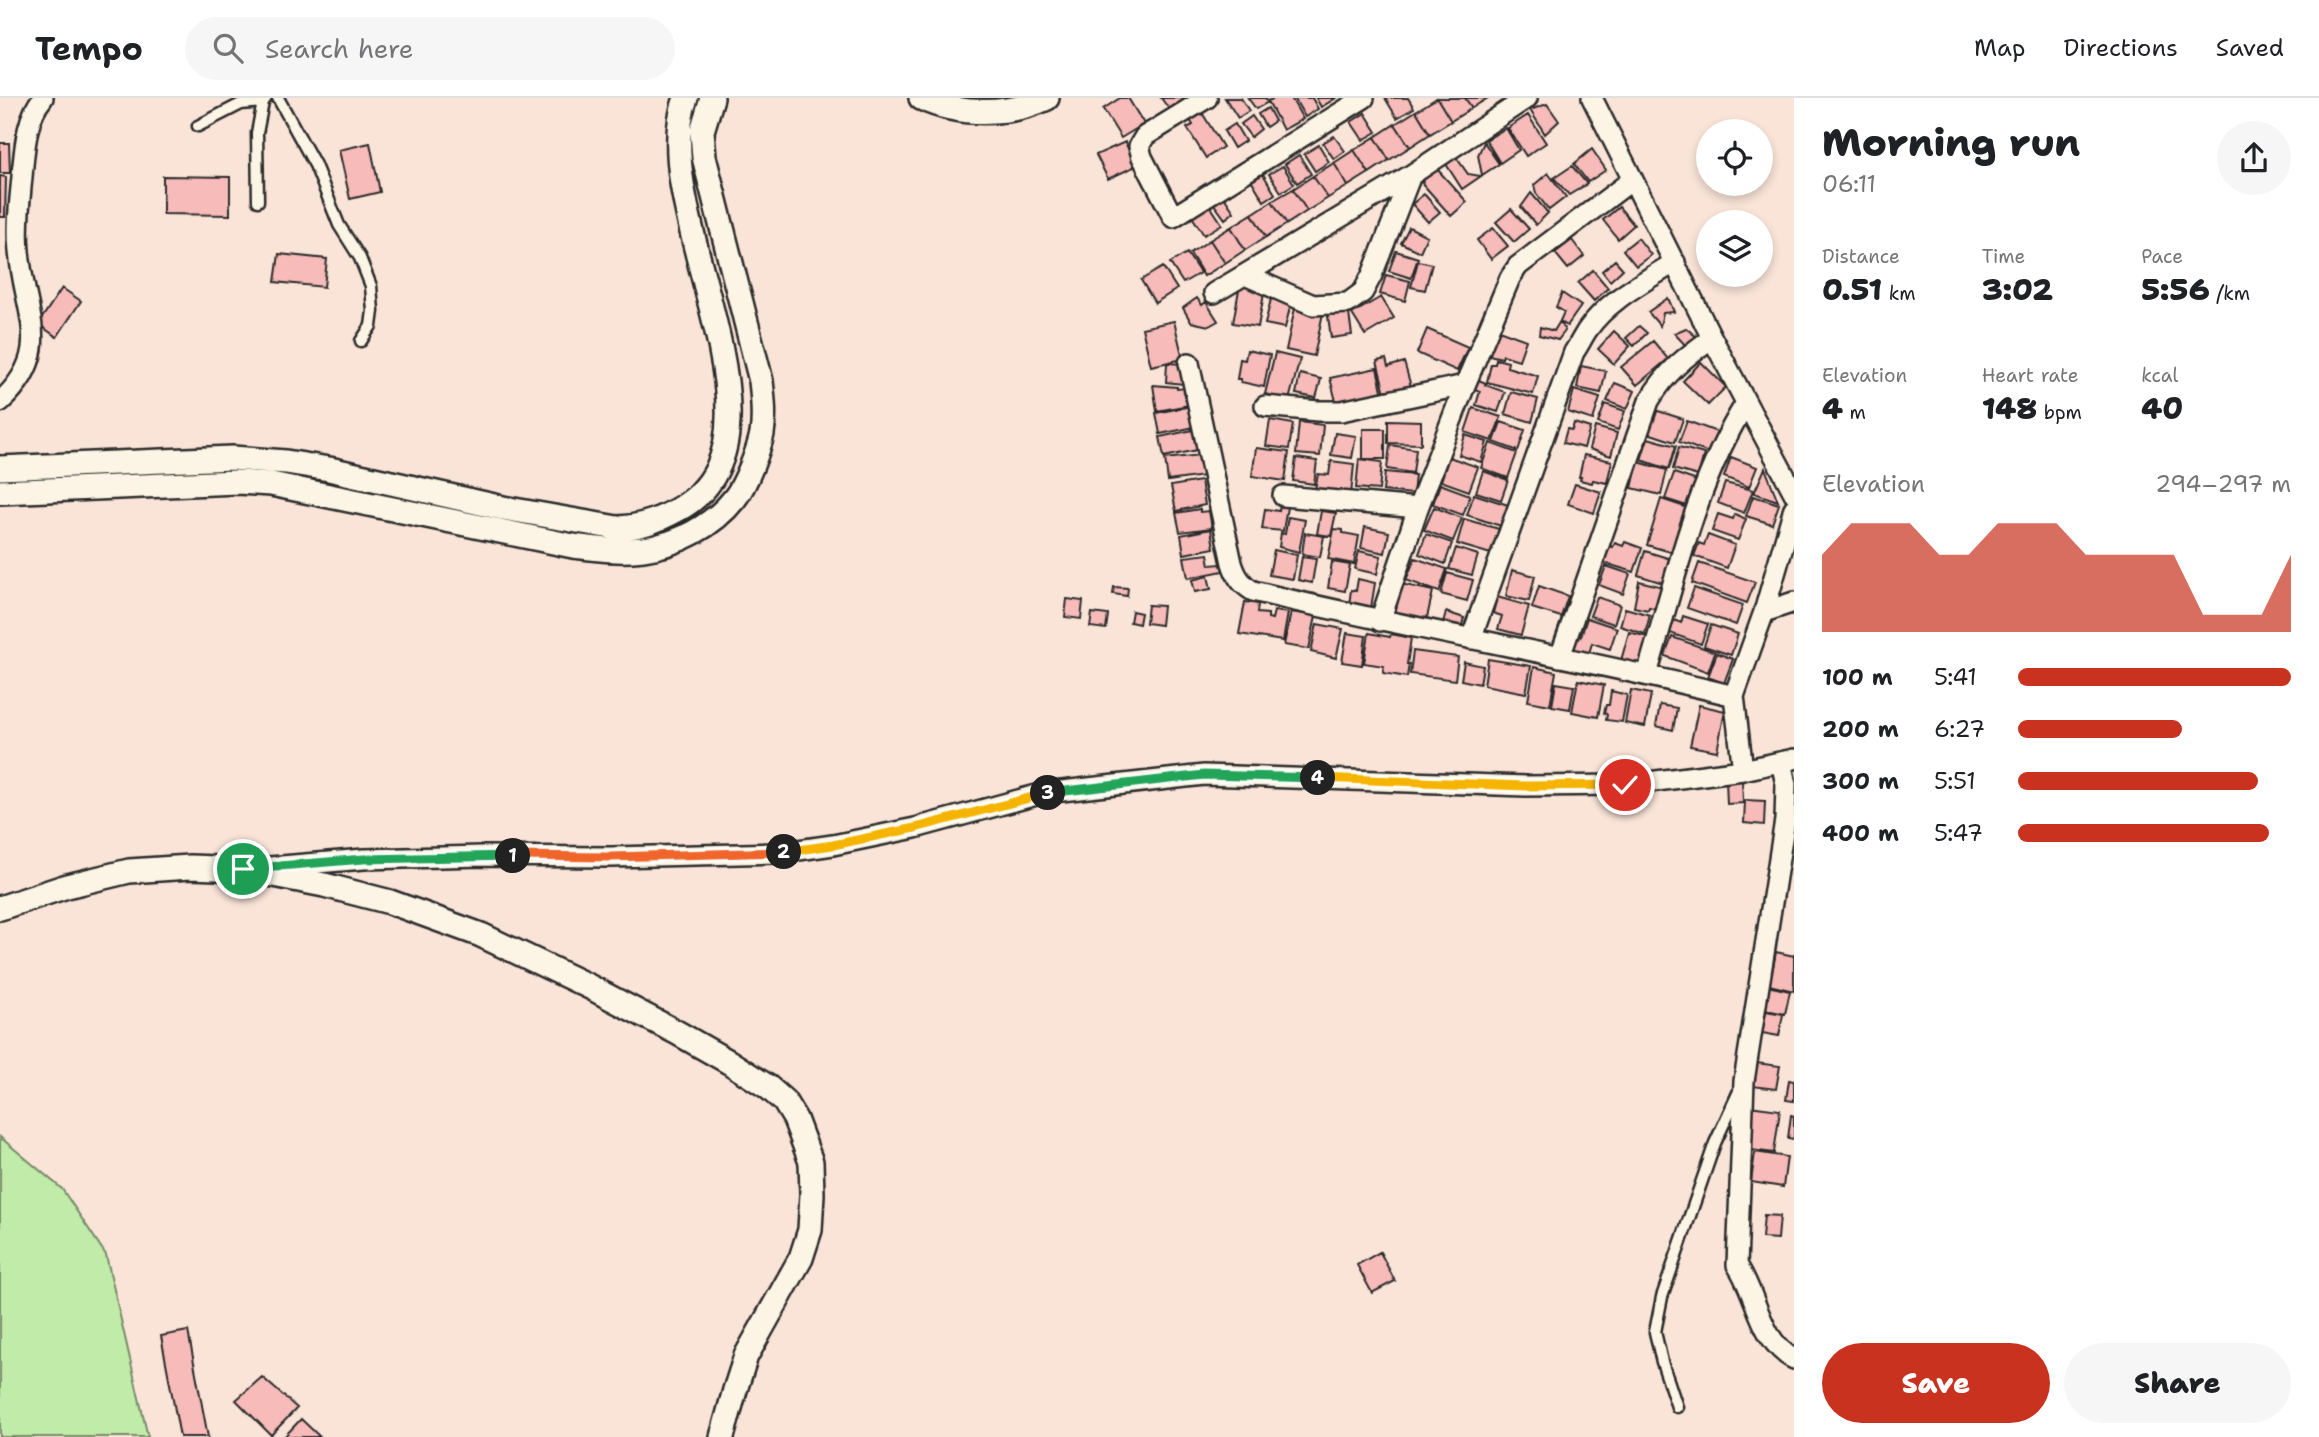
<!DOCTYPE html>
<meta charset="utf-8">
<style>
:root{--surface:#fff;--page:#f6f6f6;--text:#202124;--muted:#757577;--line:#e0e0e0;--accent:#c8321e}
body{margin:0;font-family:"Shantell Sans",sans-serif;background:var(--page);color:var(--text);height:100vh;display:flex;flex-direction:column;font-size:26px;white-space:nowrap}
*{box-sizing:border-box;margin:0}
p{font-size:23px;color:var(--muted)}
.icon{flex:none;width:38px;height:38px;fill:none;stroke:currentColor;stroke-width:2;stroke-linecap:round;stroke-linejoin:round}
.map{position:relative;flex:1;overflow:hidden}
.details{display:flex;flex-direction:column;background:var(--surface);width:525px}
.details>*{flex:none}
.tools{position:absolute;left:1696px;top:21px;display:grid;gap:14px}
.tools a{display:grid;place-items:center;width:77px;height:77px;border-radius:50%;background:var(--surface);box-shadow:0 4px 10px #0003;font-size:35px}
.pin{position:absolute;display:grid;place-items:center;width:60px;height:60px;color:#fff;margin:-30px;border:4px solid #fff;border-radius:50%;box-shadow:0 2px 7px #0007}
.km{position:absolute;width:35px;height:35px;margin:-18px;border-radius:50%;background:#222;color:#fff;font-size:19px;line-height:35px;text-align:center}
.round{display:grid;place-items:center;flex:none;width:74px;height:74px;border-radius:37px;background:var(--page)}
.head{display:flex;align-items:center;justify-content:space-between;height:119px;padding:0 28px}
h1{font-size:38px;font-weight:800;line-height:52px}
.stats{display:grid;grid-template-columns:repeat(3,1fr);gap:10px;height:119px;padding:7px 28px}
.stats div{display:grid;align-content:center}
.stats b{font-size:30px;font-weight:800}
.stats small{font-size:19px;font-weight:400}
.stats p{font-size:19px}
.chart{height:196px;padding:14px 28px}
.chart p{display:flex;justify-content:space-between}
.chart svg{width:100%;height:126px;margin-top:7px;fill:var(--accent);opacity:.7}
.cta{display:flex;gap:14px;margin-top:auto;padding:14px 28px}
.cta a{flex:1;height:80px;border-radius:42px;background:var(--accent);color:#fff;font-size:28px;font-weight:800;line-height:80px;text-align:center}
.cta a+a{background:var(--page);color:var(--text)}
ul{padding:0 28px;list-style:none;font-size:23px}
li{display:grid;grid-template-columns:112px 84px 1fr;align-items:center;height:52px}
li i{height:18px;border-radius:9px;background:var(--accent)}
header{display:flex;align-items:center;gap:42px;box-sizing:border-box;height:98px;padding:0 35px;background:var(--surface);border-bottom:2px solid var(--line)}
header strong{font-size:33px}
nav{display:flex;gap:38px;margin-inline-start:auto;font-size:24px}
.search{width:490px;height:63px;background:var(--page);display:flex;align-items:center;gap:18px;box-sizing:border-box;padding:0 24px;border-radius:38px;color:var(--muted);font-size:26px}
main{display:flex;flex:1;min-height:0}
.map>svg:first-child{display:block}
.green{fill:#c0eba8;stroke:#768b6a;stroke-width:2}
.building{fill:#f7bbb9;stroke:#2b2b2b;stroke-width:2}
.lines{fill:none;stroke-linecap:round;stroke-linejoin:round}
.service-casing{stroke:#2b2b2b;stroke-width:15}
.minor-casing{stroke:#2b2b2b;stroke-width:24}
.tertiary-casing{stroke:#2b2b2b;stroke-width:28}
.service{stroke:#fcf5e5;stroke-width:10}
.minor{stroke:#fcf5e5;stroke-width:19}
.tertiary{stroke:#fcf5e5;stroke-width:23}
.split-1-casing{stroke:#fff;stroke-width:14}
.split-2-casing{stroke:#fff;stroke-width:14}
.split-3-casing{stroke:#fff;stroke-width:14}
.split-4-casing{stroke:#fff;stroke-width:14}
.split-5-casing{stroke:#fff;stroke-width:14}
.split-1{stroke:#22a559;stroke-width:9}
.split-2{stroke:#f0652b;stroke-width:9}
.split-3{stroke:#f5b400;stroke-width:9}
.split-4{stroke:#22a559;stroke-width:9}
.split-5{stroke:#f5b400;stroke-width:9}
</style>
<header>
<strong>Tempo</strong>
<div class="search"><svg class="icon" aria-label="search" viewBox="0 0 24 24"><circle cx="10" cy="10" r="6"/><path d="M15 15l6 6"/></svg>Search here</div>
<nav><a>Map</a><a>Directions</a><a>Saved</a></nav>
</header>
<main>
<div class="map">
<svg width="1794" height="1339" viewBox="0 0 1794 1339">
<rect width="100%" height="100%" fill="#fae4d8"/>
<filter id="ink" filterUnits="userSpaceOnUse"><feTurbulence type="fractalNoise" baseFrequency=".0143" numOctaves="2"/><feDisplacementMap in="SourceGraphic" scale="14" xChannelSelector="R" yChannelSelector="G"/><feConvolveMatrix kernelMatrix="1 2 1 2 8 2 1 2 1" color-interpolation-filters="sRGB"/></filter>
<g filter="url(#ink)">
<!-- green -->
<path class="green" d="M0,1039l62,52 44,66 42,182h-148z"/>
<!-- building -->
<path class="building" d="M1120,0h8l16,26 -23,14 -18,-29z
M1161,0h25l-17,11z
M1225,0h16l8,13 -11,7z
M1248,0h17l3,4 -12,7z
M1275,0h16l12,21 -20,11 -15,-29z
M1294,0h18l6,11 -13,8z
M1316,0h20l-15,9z
M1385,0h23l6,10 -17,10z
M1437,0h28l7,10 -21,13z
M1437,0l14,23 -21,13 -14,-23z
M1465,0h23l-16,10z
M1547,6l12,17 -14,13 -15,-24z
M1268,10l7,13 -9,6 -8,-13z
M1201,13l22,36 -17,11 -19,-30 6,-3 -4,-7z
M1416,13l14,23 -20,13 -15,-23z
M1365,15l12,19 -14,8 -12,-18z
M1528,17l18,28 -20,13 -18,-28z
M1252,18l9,13 -10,8 -10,-13z
M1235,26l10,17 -11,7 -10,-17z
M1395,26l15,23 -21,13 -14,-23z
M1506,30l13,22 -19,13 -14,-23z
M1334,38l11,15 -11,8 -11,-16z
M1375,39l14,23 -20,13 -15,-23z
M1125,44l11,24 -28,13 -12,-24z
M1484,44l15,22 -17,11 -4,-20z
M0,45h9l1,30h-10z
M370,45l10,49 -30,7 -11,-49z
M1319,47l10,17 -14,9 -11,-17z
M1592,51l14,21 -18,12 -14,-18z
M1354,52l15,23 -21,13 -14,-23z
M1299,57l12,19 -14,9 -12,-19z
M1456,59l12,17 13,2 -19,13 -16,-25z
M1334,65l14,23 -20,12 -15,-22z
M1283,68l11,18 -13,8 -12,-18z
M1572,68l15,18 -18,11 -15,-17z
M1437,71l30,33 -16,14 -30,-34z
M1548,75l18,24 -17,13 -13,-17 -2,-8z
M1263,76l12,20 -11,7 -12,-20z
M0,78l6,1 -1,40h-5z
M163,78l67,1v38l-67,-1z
M1313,78l15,22 -21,13 -14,-22z
M1293,91l14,22 -20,13 -15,-23z
M1531,95l17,20 -12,12 -15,-18z
M1424,96l16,18 -12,10 -16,-18z
M1224,99l10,15 -9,7 -11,-15z
M1272,103l15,23 -21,13 -14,-23z
M1209,106l13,20 -18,11 -13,-20z
M1619,109l15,18 -16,14 -15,-19z
M1511,111l18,20 -15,13 -18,-20z
M1252,116l14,23 -21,13 -14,-23z
M1231,129l14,23 -20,13 -15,-23z
M1409,129l18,9 -7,16 -19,-9z
M1493,130l15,18 -17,13 -14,-19z
M1638,140l13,17 -15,11 -13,-16z
M1210,142l15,23 -21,13 -14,-23z
M1572,142l12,16 -16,13 -13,-16z
M1396,153l22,7 -7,20 -22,-7z
M1187,155l13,20 -17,10 -13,-20z
M279,156l48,5 -3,28 -49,-5z
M1615,162l8,9 -13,12 -8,-10z
M1418,163l14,3 -7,26 -14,-3z
M1163,169l14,22 -22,14 -14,-23z
M1593,172l15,18 -14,13 -16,-18z
M1386,177l24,6 -5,20 -25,-7z
M1240,186l25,4 -7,39 -25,-4z
M62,190l19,13 -24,36 -19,-13z
M1562,195l19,13 -14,20 -7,-5 4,-9 -8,-5z
M1381,199l13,21 -29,17 -13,-21z
M1197,200l5,7 4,-3 12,19 -9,5 -18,-4 -8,-14z
M1668,200l6,14 -11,1 -3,13 -12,-14z
M1271,201l20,4 -6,25 -20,-4z
M1348,209l4,28 -21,3 -4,-29z
M1295,210l28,5 -9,43 -28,-6z
M1174,223l9,38 -32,7 -9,-38z
M1560,223l5,10 -7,9 -19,-5 1,-8 14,4z
M1639,228l8,7 -13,13 -8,-8z
M1686,230l12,10 -11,9 -13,-14z
M1427,231l41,18 -11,24 -40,-18z
M1496,231l30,11 -7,20 -16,-5 -1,3 -13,-3z
M1614,233l16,15 -16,18 -16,-15z
M1653,243l15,18 -31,26 -16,-18z
M1247,252l23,5 -6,32 -23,-5v-3h-4l3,-20 5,1z
M1275,255l25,6 -11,41 -24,-6z
M1386,261l2,8 16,-5 8,28 -26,7 -9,-36z
M1496,261l12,3 -1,5 31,9 -5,18 -46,-12 4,-18h4z
M1701,264l25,25 -18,18 -25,-24z
M1167,265l17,1 -1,20 -17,-2z
M1581,268l25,5 -5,22 -24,-5z
M1377,270l6,27 -46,10 -7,-27z
M1300,276l21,5 -5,19 -20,-4z
M1476,281l10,4 -1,2 20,7 -7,20 -22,-7 4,-14 -8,-3z
M1615,285l20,8 -8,18 -20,-8z
M1153,287l24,2v2l9,-1 3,17 -32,6z
M1574,292l26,8 -7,22 -25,-8z
M1511,294l27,7 -6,23 -27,-8z
M1605,306l20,7 -7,19 -20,-7z
M1191,308l4,21 -35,7 -4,-21z
M1473,310l28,9 -9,24 -27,-9z
M1655,312l28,9 -8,23 -27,-9z
M1270,322l23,4 -4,25 -23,-3z
M1388,322l33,1v23l-33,-1z
M1687,323l30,11 -8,21 -30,-11z
M1299,324l24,3 -3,31 -24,-2z
M1501,324l24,8 -7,21 -24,-9z
M1574,325l16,5 -6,20 -21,-5 4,-14 5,1z
M1595,329l22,6 -6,23 -22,-7z
M1363,331h22v30h-22z
M1193,332l4,20 -33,7 -4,-20z
M1335,335l21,3 -4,22 -21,-3z
M1465,337l22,7 -6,20 -22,-7z
M1648,340l28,8 -7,23 -28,-9z
M1490,345l27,10 -9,25 -27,-10z
M1390,347l26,4 -3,24 -26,-4z
M1679,349l25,7 -6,22 -25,-7z
M1256,350l33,4 -4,29 -33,-5z
M1201,357l3,21 -36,5 -3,-22z
M1584,357l28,6 -5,22 -14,-3 -1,3 -12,-3 1,-3h-2z
M1449,359l29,10 -9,24 -28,-10z
M1731,359l26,10 -8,20 -25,-10z
M1296,360l21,3 -3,23 -21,-3z
M1359,361l23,3 -3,28 -23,-2z
M1331,363l23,3 -3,31 -36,-5 3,-16 11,1z
M1638,364l29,8 -6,25 -29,-7z
M1765,370l13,33 -24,-8z
M1483,373l25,9 -7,20 -25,-8z
M1385,374l30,3 -2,19 -30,-3z
M1674,375l26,9 -2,8 -6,-1 -5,17 -22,-7z
M1201,383l4,24 -29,6 -5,-25z
M1725,385l28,7 -9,23 -26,-10z
M1440,386l30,11 -7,20 -30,-11z
M1575,386l26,8 -7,21 -26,-9z
M1474,396l34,11 -7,21 -34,-11z
M1753,398l26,8 -7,20 -26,-8z
M1661,401l27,9 -14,45 -27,-8z
M1280,407l7,2 -4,24 -21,-2 3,-20 14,2z
M1434,409l28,11 -9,23 -29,-11z
M1200,411v3l9,-1 3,17 -32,4 -4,-19z
M1321,413l15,2 -5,23 -14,-2z
M1718,416l15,5 2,-5 11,5 -8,21 -26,-9z
M1288,419l17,3 -6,32 -20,-5 2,-14 4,1z
M1464,421l35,10 -8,25 -34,-10z
M1365,429l24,5 -4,21 -24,-5z
M1211,431l3,19 -30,6 -3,-19z
M1334,431l9,1v3l16,3 -5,28 -26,-5z
M1305,435l19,3 -4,21 -18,-3z
M1426,436l26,9 -7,21 -26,-10z
M1708,437l27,10 -8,23 -33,-12 5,-13 5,2z
M1625,444l17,6 -8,24 -33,-10 5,-17 7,2 2,-4 8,3z
M1456,450l22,7 -6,20 -23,-6z
M1274,452l23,5 -4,24 -24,-4z
M1359,453l22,5 -4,18 -22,-5z
M1645,453l29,9 -8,24 -28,-9z
M1208,456l2,11 11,-1 2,7 -35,7 -4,-21z
M1302,459l14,2 -4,24 -14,-3z
M1415,460l32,11 -8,23 -33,-12z
M1332,464l18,3 -5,26 -17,-3z
M1699,465l56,19 -8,21 -55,-20z
M1606,468l24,8 -7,20 -24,-9z
M1512,472l23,6 -6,25 -23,-5z
M1447,475l26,7 -6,21 -26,-7z
M1208,478l3,13 -16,3 -3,-12z
M1358,481l17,4 -4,25 -22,-3 2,-15 5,1z
M1639,483l24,6 -6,22 -8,-2 -1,3 -14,-3z
M1401,486l32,7 -7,31 -31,-7z
M1539,488l29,10 -7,21 -29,-9z
M1114,489l14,1 -1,8 -14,-2z
M1694,490l49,17 -7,20 -49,-17z
M1497,499l32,9 -8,29 -23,-6 4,-13 -9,-3z
M1597,499l23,8 -6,19 -24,-8z
M1067,501l16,2 -2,18 -16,-2z
M1245,504l13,2 -1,9 11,1v4l4,1 2,-8 14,2 -5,28 -44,-7z
M1148,507l15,1 -2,19 -15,-2z
M1625,510l25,7 -5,19 -25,-8z
M1132,513l9,2 -2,11 -9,-2z
M1291,514l25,4 -7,33 -25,-4z
M1446,514l18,6 -4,13 -18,-5z
M1092,515l16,2 -2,14 -16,-2z
M1683,518l25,8 -7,20 -31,-11 4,-13 7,3z
M1587,520l30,10 -7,21 -18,-6 -4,14 -16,-5 5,-17 4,1z
M1317,526l26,5 -7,29 -25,-6z
M1711,527l27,9 -7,21 -27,-9z
M1629,534l23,6 -10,32 -22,-6z
M1347,535l19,3 -4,29 -20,-3z
M1369,535l21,4 1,-3 20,4 -4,26h2l-2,13 -24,-4 1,-7 -20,-3z
M1672,539l43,15 -7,20 -43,-16z
M1413,553l45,6 -3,23 -45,-6z
M1717,555l16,6 -9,24 -16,-6z
M1488,561l43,7 -5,27 -42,-8z
M1464,564l19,4 -3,18 -19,-4z
M1534,569l22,5 -6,33 -22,-4z
M1578,582l26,5 -6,32 -26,-5z
M1556,585l18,3 -4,23 -18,-3z
M1631,592l20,4 -6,33 -20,-4z
M1611,593l16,4 -5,27 -16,-2 1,-6 -3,-1 2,-8h3z
M1660,607l17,3 -4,22 -17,-4z
M1699,607l26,6 -8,40 -27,-5z
M1742,681l1,24 -16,1 -1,-24z
M1745,702l20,1 -1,24 -20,-2z
M1776,854l18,4v-2v37l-25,-6v-2l-2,-1 1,-9h4z
M1767,888l23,5 -5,23 -23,-5z
M1766,913l17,3 -4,22 -17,-3z
M1756,965l24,3 -4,23 -24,-3z
M1789,982l5,1v20l-8,-1z
M1749,1008l31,4 -6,43 -31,-4z
M1791,1017l3,1v23l-6,-1z
M1755,1054l32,5 -4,30 -32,-5z
M1764,1117l16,1 -2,23 -16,-1z
M1380,1154l15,29 -23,12 -15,-28z
M188,1233l20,106h-28l-19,-101z
M262,1279l35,31 -26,27 -35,-35z
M301,1321l19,18h-36z"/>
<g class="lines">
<!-- service casing -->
<g class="service-casing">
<path id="service" d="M278,0l37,67 24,60 21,33 11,28 2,25 -2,15 -10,15
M198,28l43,-22 22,-2
M258,103l-1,-68 6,-31 3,-4
M1677,1309l-15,-45 -7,-30 7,-35 53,-154 24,-52"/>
</g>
<!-- minor casing -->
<g class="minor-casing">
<path id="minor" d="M1207,0l-62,38 -6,10 3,11 31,60 191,-119
M1592,0l120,240 82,155
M1245,177l68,30 35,-2 15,-11 9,-17 39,-100
M1214,195l197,-118 116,-77
M1189,265l43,200c4,13 9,21 21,28 160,39 322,65 481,105l9,74
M0,304c56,-51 24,-88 19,-151 -3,-28 2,-58 4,-86 2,-22 5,-50 20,-67
M1265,308l53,5h23l124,-26
M1283,398l135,12
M1764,514l30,-10
M1380,523l38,-113 47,-123 45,-107 8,-12 114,-86
M1471,541l103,-287c5,-7 9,-16 14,-23 21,-30 58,-48 87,-67
M1560,559l89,-256c17,-29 36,-44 63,-63
M1647,576c27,-89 48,-191 99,-271
M1734,598l30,-84 30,-104
M1781,664l5,22 -1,36 -41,261 -7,184c20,29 23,77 57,94
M258,770l106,-9 118,-3 129,1 167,-4 55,-8 82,-17 129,-35 160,-18 322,11 99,-1 118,-15 51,-11"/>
</g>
<!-- tertiary casing -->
<g class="tertiary-casing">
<path id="tertiary" d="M921,0c38,18 88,18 126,0
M0,370l232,-10 54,4 43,7 174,39 114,20c23,-1 40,-7 60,-18 130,-69 -34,-302 9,-412
M0,394l237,-10 34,2 302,62c24,3 46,6 70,3 34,-4 70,-23 92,-51 11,-14 23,-46 27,-64 3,-18 1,-36 -1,-53l-57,-224 -2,-26 10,-33
M0,810l67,-22 62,-15 61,-4 53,2 81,16 66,17 91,33 109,52 86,45 53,30 39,25 16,14 11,18 16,43 1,32 -2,36 -9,28 -55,98 -11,34 -13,47"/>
</g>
<!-- service -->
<use href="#service" class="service"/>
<!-- minor -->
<use href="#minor" class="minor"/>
<!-- tertiary -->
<use href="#tertiary" class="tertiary"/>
</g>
</g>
<g class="lines" filter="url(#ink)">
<!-- split-1 casing -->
<g class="split-1-casing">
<path id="split-1" d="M243,771l121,-10 149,-3"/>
</g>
<!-- split-2 casing -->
<g class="split-2-casing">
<path id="split-2" d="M513,758l98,1 173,-5"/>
</g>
<!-- split-3 casing -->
<g class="split-3-casing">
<path id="split-3" d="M784,754l49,-7 82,-17 133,-35"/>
</g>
<!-- split-4 casing -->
<g class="split-4-casing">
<path id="split-4" d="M1048,695l156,-18 114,3"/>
</g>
<!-- split-5 casing -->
<g class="split-5-casing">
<path id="split-5" d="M1318,680l207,8 100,-1"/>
</g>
<!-- split-1 -->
<use href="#split-1" class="split-1"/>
<!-- split-2 -->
<use href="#split-2" class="split-2"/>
<!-- split-3 -->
<use href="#split-3" class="split-3"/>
<!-- split-4 -->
<use href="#split-4" class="split-4"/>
<!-- split-5 -->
<use href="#split-5" class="split-5"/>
</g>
</svg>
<div class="tools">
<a><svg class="icon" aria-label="locate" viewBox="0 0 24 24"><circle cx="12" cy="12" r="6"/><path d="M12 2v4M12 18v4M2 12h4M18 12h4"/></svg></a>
<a><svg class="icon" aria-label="layers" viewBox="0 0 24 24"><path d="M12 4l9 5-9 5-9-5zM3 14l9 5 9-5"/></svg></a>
</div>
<div class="pin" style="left:243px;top:771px;background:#1e9e55"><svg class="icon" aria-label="arrive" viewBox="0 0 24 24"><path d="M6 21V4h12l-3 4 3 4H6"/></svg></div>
<div class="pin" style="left:1625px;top:687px;background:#d93025"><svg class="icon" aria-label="check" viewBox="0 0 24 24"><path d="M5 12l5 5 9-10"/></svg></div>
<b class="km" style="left:513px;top:758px">1</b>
<b class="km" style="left:784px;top:754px">2</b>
<b class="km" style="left:1048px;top:695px">3</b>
<b class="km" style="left:1318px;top:680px">4</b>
</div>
<section class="details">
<div class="head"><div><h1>Morning run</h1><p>06:11</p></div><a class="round"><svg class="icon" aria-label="share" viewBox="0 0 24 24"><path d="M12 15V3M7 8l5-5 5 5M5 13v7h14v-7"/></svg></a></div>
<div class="stats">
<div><p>Distance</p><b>0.51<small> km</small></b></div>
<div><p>Time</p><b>3:02</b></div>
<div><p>Pace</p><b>5:56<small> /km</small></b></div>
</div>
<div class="stats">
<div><p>Elevation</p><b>4<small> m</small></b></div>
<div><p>Heart rate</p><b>148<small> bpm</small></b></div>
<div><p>kcal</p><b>40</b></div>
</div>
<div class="chart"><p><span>Elevation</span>294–297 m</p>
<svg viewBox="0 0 160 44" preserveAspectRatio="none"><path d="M0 44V17L10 6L20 6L30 6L40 17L50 17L60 6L70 6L80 6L90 17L100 17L110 17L120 17L130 38L140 38L150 38L160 17V44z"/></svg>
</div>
<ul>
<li><b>100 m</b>5:41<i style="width:100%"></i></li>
<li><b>200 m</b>6:27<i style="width:60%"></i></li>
<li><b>300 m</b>5:51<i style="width:88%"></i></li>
<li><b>400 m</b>5:47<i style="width:92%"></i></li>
</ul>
<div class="cta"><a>Save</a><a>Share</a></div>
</section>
</main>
